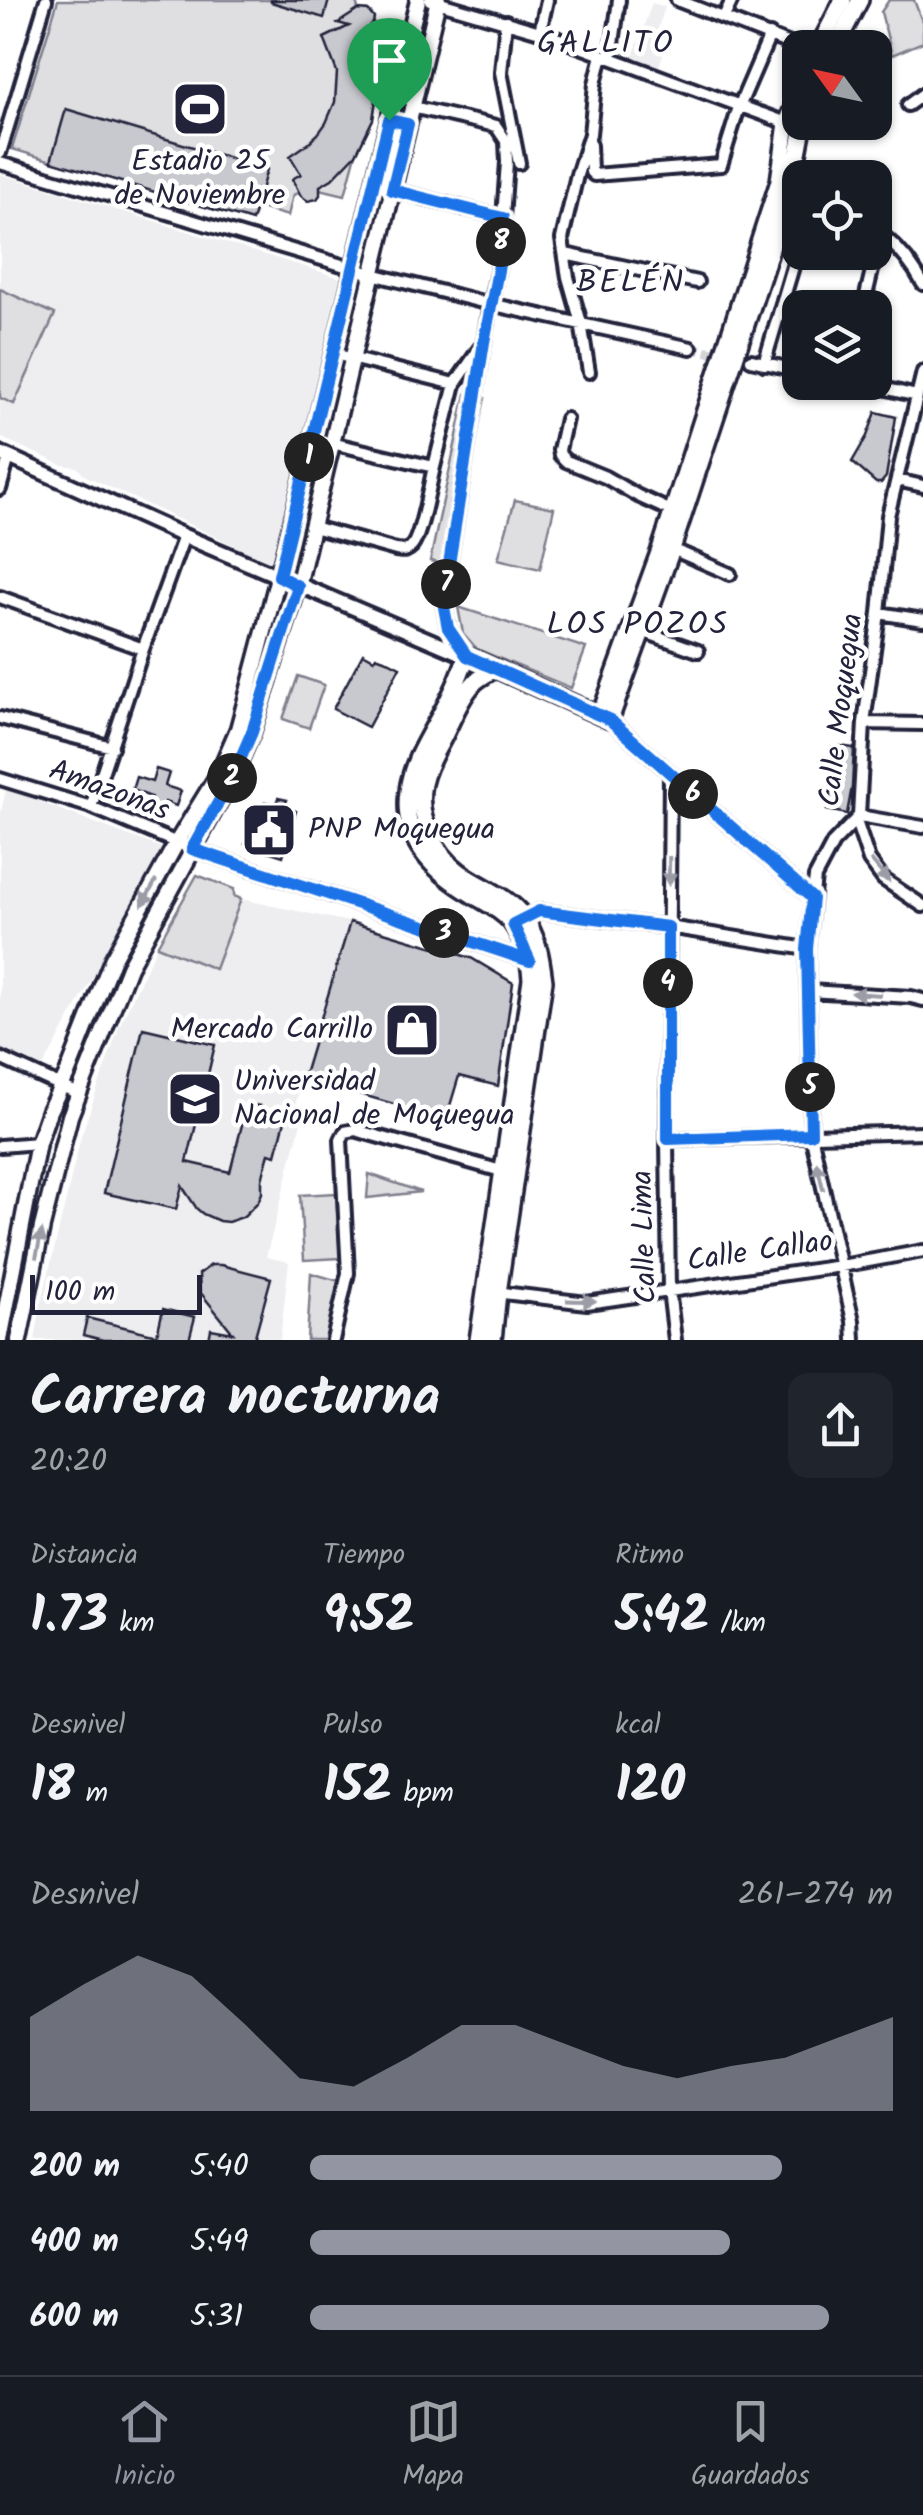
<!DOCTYPE html>
<html lang="es">
<meta charset="utf-8">
<style>
:root{--surface:#171b24;--page:#20242c;--text:#f1f3f6;--muted:#9ea1a6;--line:#363941;--accent:#9495a2}
body{margin:0;font-family:Kalam,sans-serif;background:var(--page);color:var(--text);height:100vh;display:flex;flex-direction:column;font-size:38px;white-space:nowrap}
*{box-sizing:border-box;margin:0}
p{font-size:32px;color:var(--muted)}
.icon{flex:none;width:55px;height:55px;fill:none;stroke:currentColor;stroke-width:2;stroke-linecap:round;stroke-linejoin:round}
.map{position:relative;height:1340px;overflow:hidden}
.side{display:flex;flex-direction:column;background:var(--surface);flex:1}
.side>*{flex:none}
.needle{width:65px;rotate:303deg}
.fabs{position:absolute;left:782px;top:30px;display:grid;gap:20px}
.fabs a{display:grid;place-items:center;width:110px;height:110px;border-radius:20px;background:var(--surface);box-shadow:0 2px 8px #0004;font-size:50px}
.scale{position:absolute;left:30px;bottom:25px;width:172px;box-sizing:border-box;padding-left:10px;border:5px solid #22223b;border-top:0;font-size:28px;line-height:35px;white-space:nowrap;color:#22223b;-webkit-text-stroke:8px #fff;paint-order:stroke}
.pin{position:absolute;display:grid;place-items:center;width:85px;height:85px;color:#fff;margin:-102px -42px;border-radius:50% 50% 50% 0;rotate:-45deg;box-shadow:0 0 10px #0007}
.pin .icon{rotate:45deg}
.km{position:absolute;width:50px;height:50px;margin:-25px;border-radius:50%;background:#222;color:#fff;font-size:28px;line-height:50px;text-align:center}
.round{display:grid;place-items:center;flex:none;width:105px;height:105px;border-radius:20px;background:var(--page)}
.head{display:flex;align-items:center;justify-content:space-between;height:170px;padding:0 30px}
h1{font-size:55px;font-weight:700;line-height:75px}
.stats{display:grid;grid-template-columns:repeat(3,1fr);gap:15px;height:170px;padding:10px 30px}
.stats div{display:grid;align-content:center}
.stats b{font-size:50px;font-weight:700}
.stats small{font-size:28px;font-weight:400}
.stats p{font-size:28px}
.chart{height:280px;padding:20px 30px}
.chart p{display:flex;justify-content:space-between}
.chart svg{width:100%;height:180px;margin-top:10px;fill:var(--accent);opacity:.7}
ul{padding:0 30px;list-style:none;font-size:32px}
li{display:grid;grid-template-columns:160px 120px 1fr;align-items:center;height:75px}
li i{height:25px;border-radius:12px;background:var(--accent)}
.tab-bar{display:flex;justify-content:space-around;align-items:center;height:140px;border-top:2px solid var(--line);background:var(--surface);font-size:28px;color:var(--muted)}
.tab-bar a{display:grid;justify-items:center;gap:5px}
.tab-bar .active{color:var(--accent)}
.map>svg:first-child{display:block}
.built{fill:#eeeef1}
.green{fill:#dfdfe2;stroke:#80808e;stroke-width:2.5}
.building{fill:#c8c8cf;stroke:#22223b;stroke-width:2.5}
.lines{fill:none;stroke-linecap:round;stroke-linejoin:round}
.minor-tunnel{stroke:#d3d3d8;stroke-width:10;stroke-dasharray:10 5;stroke-linecap:butt}
.minor-casing{stroke:#22223b;stroke-width:18}
.tertiary-casing{stroke:#22223b;stroke-width:20}
.secondary-casing{stroke:#22223b;stroke-width:21}
.primary-casing{stroke:#22223b;stroke-width:22}
.minor{stroke:#fff;stroke-width:10}
.tertiary{stroke:#fff;stroke-width:12}
.secondary{stroke:#fff;stroke-width:14}
.primary{stroke:#fff;stroke-width:15}
.oneway{fill:#9c9ca7}
.route-casing{stroke:#fff;stroke-width:20}
.route{stroke:#1a73e8;stroke-width:12}
.labels{text-anchor:middle;dominant-baseline:central;stroke-width:9;stroke-linejoin:round;paint-order:stroke}
.poi-label{font-size:30px;fill:#22223b;stroke:#fff;text-anchor:start}
.street-label{font-size:30px;fill:#22223b;stroke:#fff}
.neighbourhood-label{font-size:32px;letter-spacing:2.5px;fill:#22223b;stroke:#fff}
</style>
<div class="map">
<svg width="923" height="1340" viewBox="0 0 923 1340">
<rect width="100%" height="100%" fill="#fff"/>
<filter id="ink" filterUnits="userSpaceOnUse"><feTurbulence type="fractalNoise" baseFrequency=".01" numOctaves="2"/><feDisplacementMap in="SourceGraphic" scale="20" xChannelSelector="R" yChannelSelector="G"/><feConvolveMatrix kernelMatrix="1 2 1 2 8 2 1 2 1" color-interpolation-filters="sRGB"/></filter>
<g filter="url(#ink)">
<!-- built -->
<path class="built" d="M652,3l13,4 -8,24 12,6 -10,29 -26,-9z
M0,174l341,104 -69,285 -188,-88 -7,-8 -15,-2 -62,-28z
M6,789l158,60 -121,218 -43,-19v-231z
M241,899l108,23 -58,197 10,4 -35,134 23,5 -9,78h-245l6,-35 40,-169 38,-109 38,-81 57,22z"/>
<!-- green -->
<path class="green" d="M58,0h298l2,10 10,1 4,3 1,9 -3,5 15,5 -8,30 2,18 -6,38 -17,35 -11,41 -25,-6 -3,10 -9,2 -10,-8 -5,2 -5,21 -31,-9 -5,14 -240,-72z
M889,0h25l9,24v18l-31,13 -11,-43z
M0,289l55,25 -41,90 -14,-6z
M466,394l19,4 -37,168 -18,-5z
M515,500l39,8 -14,61 -42,-10z
M458,607l128,41 -15,40 -94,-39 -14,-16z
M298,676l26,9 -15,43 -26,-9z
M197,875l37,14v7l7,3 -26,70 -58,-23z
M369,1174l52,18 -54,6z
M336,1193l4,65 -36,2 -4,-65z
M311,1273l35,10 -15,57h-24z"/>
<!-- building -->
<path class="building" d="M271,0h58l-5,18 -53,-16z
M358,10l10,1 6,7 -1,5 -8,9 9,19 5,29 -6,39 -17,35 -24,25 -12,7v9l-3,4 -9,2 -7,-5 -9,-17 9,-5 -11,-18 16,-11 12,-11 8,-11 9,-21 2,-30 -13,-34 25,-12 -11,-3z
M66,109l201,60 -15,52 -201,-60z
M876,412l20,5 -10,60 -5,6h-5l-24,-21 15,-26z
M363,653l11,6 2,-3 8,3 16,8 -32,60 -35,-18z
M839,746l15,2 -2,39 -5,27 -20,-4z
M156,769l13,4 -4,13 16,5 -5,15 -11,-4 -6,19 -15,-5 7,-19 -19,-7 4,-13 16,5z
M278,798l9,2 -3,7 12,4 -13,45 -38,-12 9,-19h3l8,-23 11,2z
M350,922l121,36 42,25 -15,103 -39,-10 -13,43 -143,-41z
M143,1028l72,17 -28,117 43,10 16,-63 8,-4 6,1 10,7 16,4 -10,38 -7,-2 -7,27v13l-4,9 -15,15 -15,5 -9,-1 -16,-7 -6,-5 -15,-23 -6,23 -72,-16z
M211,1265h10l50,13 -17,62h-45l2,-11 22,4 -33,-41 -1,-18z
M163,1309l32,8 -6,23h-86l-20,-5 4,-17 70,17z"/>
<g class="lines">
<!-- minor-tunnel -->
<path class="minor-tunnel" d="M691,348l60,12"/>
<!-- minor casing -->
<g class="minor-casing">
<path id="minor" d="M430,0l110,32 252,93
M677,0l123,48
M724,17l8,-17
M506,21l-5,51 18,91
M540,32l7,-32
M611,58l8,-58
M908,105l15,-11
M412,107l84,19 10,15 1,21 -7,98 -10,44 -47,298 5,26 18,27
M590,145l1,27 3,3 127,-10 18,-58 31,-72
M0,153l46,-153
M0,163l372,111 118,30 201,44
M373,185l130,33
M875,230c21,14 36,32 48,54
M565,254l132,28
M863,308l11,-46 -2,-10
M334,354l121,30 -21,83
M751,360l49,11
M764,364l36,-121
M589,372l-8,-49 -13,-46 -6,-38 15,-64 13,-41 5,-50 7,-29
M858,382l59,14
M455,384l25,-36
M566,419l-7,31 1,5 6,6 39,16 33,19 40,18
M897,480l26,6
M0,489l9,-32
M313,527l83,23c7,1 10,2 15,-3 10,-9 19,-64 23,-80l-120,-28
M672,549l58,25
M0,597l143,52
M879,613l44,7
M642,631l56,20
M0,718l112,29
M610,720l202,178
M864,723l59,1
M670,773l-3,366 2,151 6,50
M0,779l91,28 101,42 338,112
M91,807l52,-158 41,-113
M859,816l64,11
M856,821l13,39 14,19 40,27
M523,919l16,-8 129,16 139,22
M808,991l103,6 12,3
M0,1058l79,36
M667,1139l256,-7
M0,1146l38,-3
M495,1292l92,11 254,-37 82,-15
M333,1340l15,-67 -7,-133 4,-8 10,-2 150,42
M854,1340l-1,-19 -42,-187 -4,-185 8,-72 18,-34 26,-27 5,-93 15,-110 9,-97 35,-144"/>
</g>
<!-- tertiary casing -->
<g class="tertiary-casing">
<path id="tertiary" d="M0,453l184,83 283,120"/>
</g>
<!-- secondary casing -->
<g class="secondary-casing">
<path id="secondary" d="M0,1340l38,-197 11,-32 19,-39 44,-112 65,-118 41,-67 20,-46c66,-242 121,-486 180,-729
M19,1340l23,-113 28,-111 59,-149 103,-189 20,-46 46,-146 140,-586"/>
</g>
<!-- primary casing -->
<g class="primary-casing">
<path id="primary" d="M818,48l25,-48
M835,48l25,-48
M600,715l61,-168 118,-366 8,-58 13,-33
M478,1340l53,-361c-1,-19 -8,-41 -20,-57 -10,-12 -25,-19 -38,-27 -39,-23 -72,-54 -65,-104 4,-36 30,-67 44,-99 6,-11 10,-24 15,-36l143,64 62,-171 120,-364 12,-63
M493,1340l5,-47 46,-312c-3,-24 -6,-45 -21,-65 -15,-20 -42,-29 -63,-44 -25,-18 -44,-56 -37,-88 3,-15 10,-28 18,-42 10,-19 19,-44 34,-60 6,-5 13,-9 20,-13"/>
</g>
<!-- minor -->
<use href="#minor" class="minor"/>
<!-- tertiary -->
<use href="#tertiary" class="tertiary"/>
<!-- secondary -->
<use href="#secondary" class="secondary"/>
<!-- primary -->
<use href="#primary" class="primary"/>
</g>
<!-- one-way arrows -->
<defs><path id="oneway-solid" d="M-6-.8H1V-3.2L6.5 0L1 3.2V.8H-6Z" transform="scale(2.5)"/></defs>
<g class="oneway">
<use href="#oneway-solid" transform="translate(669 871) rotate(91)"/>
<use href="#oneway-solid" transform="translate(880 871) rotate(50)"/>
<use href="#oneway-solid" transform="translate(149 893) rotate(119)"/>
<use href="#oneway-solid" transform="translate(866 994) rotate(-176)"/>
<use href="#oneway-solid" transform="translate(820 1176) rotate(-103)"/>
<use href="#oneway-solid" transform="translate(39 1244) rotate(-78)"/>
<use href="#oneway-solid" transform="translate(581 1301) rotate(2)"/>
</g>
</g>
<g class="lines" filter="url(#ink)">
<!-- route casing -->
<g class="route-casing">
<path id="route" d="M389,120l19,4 -16,66 111,28 -3,42 -16,82 -41,260 5,26 19,28 143,64 202,178 -5,51 4,185 -143,5v-212l-129,-16 -26,13 17,37 -338,-112 40,-71 20,-46 46,-146 -19,-10z"/>
</g>
<!-- route -->
<use href="#route" class="route"/>
</g>
<!-- icons -->
<defs>
<g id="stadium-square" transform="scale(2.875)"><rect x="-9" y="-9" width="18" height="18" rx="4" fill="#22223b" stroke="#fff"/><path d="M0-5a6.5 5 0 1 0 0 10a6.5 5 0 1 0 0-10ZM-3.5-1.8h7v3.6h-7Z" fill="#fff"/></g>
<g id="civic-square" transform="scale(2.875)"><rect x="-9" y="-9" width="18" height="18" rx="4" fill="#22223b" stroke="#fff"/><path d="M-.6-6.5H3V-4.5H.6V-3L4-1V1h2V6H-6V1h2V-1L-.6-3ZM-1.2 2.5V6h2.4V2.5Z" fill="#fff"/></g>
<g id="shop-square" transform="scale(2.875)"><rect x="-9" y="-9" width="18" height="18" rx="4" fill="#22223b" stroke="#fff"/><path d="M-5-2.5h2.3a2.7 3.5 0 0 1 5.4 0H5L5.5 6h-11ZM-1.5-2.5h3a1.5 2.3 0 0 0-3 0Z" fill="#fff"/></g>
<g id="university-square" transform="scale(2.875)"><rect x="-9" y="-9" width="18" height="18" rx="4" fill="#22223b" stroke="#fff"/><path d="M0-5L7-2L0 1L-7-2ZM-4 1L0 2.5L4 1V4Q0 6-4 4Z" fill="#fff"/></g>
</defs>
<g fill-rule="evenodd">
<use href="#stadium-square" x="200" y="109"/>
<use href="#civic-square" x="269" y="830"/>
<use href="#shop-square" x="412" y="1030"/>
<use href="#university-square" x="195" y="1099"/>
</g>
<g class="labels">
<!-- poi labels -->
<g class="poi-label">
<text x="200" y="162" text-anchor="middle">Estadio 25<tspan x="200" dy="34">de Noviembre</tspan></text>
<text x="308" y="830">PNP Moquegua</text>
<text x="373" y="1030" text-anchor="end">Mercado Carrillo</text>
<text x="234" y="1082">Universidad<tspan x="234" dy="34">Nacional de Moquegua</tspan></text>
</g>
<!-- street labels -->
<g class="street-label">
<text transform="translate(842 710) rotate(-83)">Calle Moquegua</text>
<text transform="translate(109 791) rotate(20)">Amazonas</text>
<text transform="translate(645 1237) rotate(-92)">Calle Lima</text>
<text transform="translate(760 1252) rotate(-8)">Calle Callao</text>
</g>
<!-- neighbourhood labels -->
<g class="neighbourhood-label">
<text x="606" y="44">GALLITO</text>
<text x="631" y="283">BELÉN</text>
<text x="638" y="625">LOS POZOS</text>
</g>
</g>
</svg>
<div class="fabs">
<a><svg class="needle" viewBox="-14 -14 28 28"><path d="M0-13l5 13h-10z" fill="#e53935"/><path d="M0 13l5-13h-10z" fill="#9ea1a6"/></svg></a>
<a><svg class="icon" aria-label="locate" viewBox="0 0 24 24"><circle cx="12" cy="12" r="6"/><path d="M12 2v4M12 18v4M2 12h4M18 12h4"/></svg></a>
<a><svg class="icon" aria-label="layers" viewBox="0 0 24 24"><path d="M12 4l9 5-9 5-9-5zM3 14l9 5 9-5"/></svg></a>
</div>
<div class="scale">100 m</div>
<div class="pin" style="left:389px;top:120px;background:#1e9e55"><svg class="icon" aria-label="arrive" viewBox="0 0 24 24"><path d="M6 21V4h12l-3 4 3 4H6"/></svg></div>
<b class="km" style="left:309px;top:457px">1</b>
<b class="km" style="left:232px;top:778px">2</b>
<b class="km" style="left:444px;top:933px">3</b>
<b class="km" style="left:668px;top:983px">4</b>
<b class="km" style="left:810px;top:1087px">5</b>
<b class="km" style="left:693px;top:794px">6</b>
<b class="km" style="left:446px;top:584px">7</b>
<b class="km" style="left:501px;top:242px">8</b>
</div>
<section class="side">
<div class="head"><div><h1>Carrera nocturna</h1><p>20:20</p></div><a class="round"><svg class="icon" aria-label="share" viewBox="0 0 24 24"><path d="M12 15V3M7 8l5-5 5 5M5 13v7h14v-7"/></svg></a></div>
<div class="stats">
<div><p>Distancia</p><b>1.73<small> km</small></b></div>
<div><p>Tiempo</p><b>9:52</b></div>
<div><p>Ritmo</p><b>5:42<small> /km</small></b></div>
</div>
<div class="stats">
<div><p>Desnivel</p><b>18<small> m</small></b></div>
<div><p>Pulso</p><b>152<small> bpm</small></b></div>
<div><p>kcal</p><b>120</b></div>
</div>
<div class="chart"><p><span>Desnivel</span>261–274 m</p>
<svg viewBox="0 0 160 44" preserveAspectRatio="none"><path d="M0 44V21L10 13L20 6L30 11L40 23L50 36L60 38L70 31L80 23L90 23L100 28L110 33L120 36L130 33L140 31L150 26L160 21V44z"/></svg>
</div>
<ul>
<li><b>200 m</b>5:40<i style="width:81%"></i></li>
<li><b>400 m</b>5:49<i style="width:72%"></i></li>
<li><b>600 m</b>5:31<i style="width:89%"></i></li>
</ul>
</section>
<nav class="tab-bar">
<a class="active"><svg class="icon" aria-label="home" viewBox="0 0 24 24"><path d="M3 11l9-7 9 7M6 9v11h12V9"/></svg>Inicio</a>
<a><svg class="icon" aria-label="map" viewBox="0 0 24 24"><path d="M3 6l6-2 6 2 6-2v14l-6 2-6-2-6 2zM9 4v14M15 6v14"/></svg>Mapa</a>
<a><svg class="icon" aria-label="saved" viewBox="0 0 24 24"><path d="M7 4h10v16l-5-4-5 4z"/></svg>Guardados</a>
</nav>
